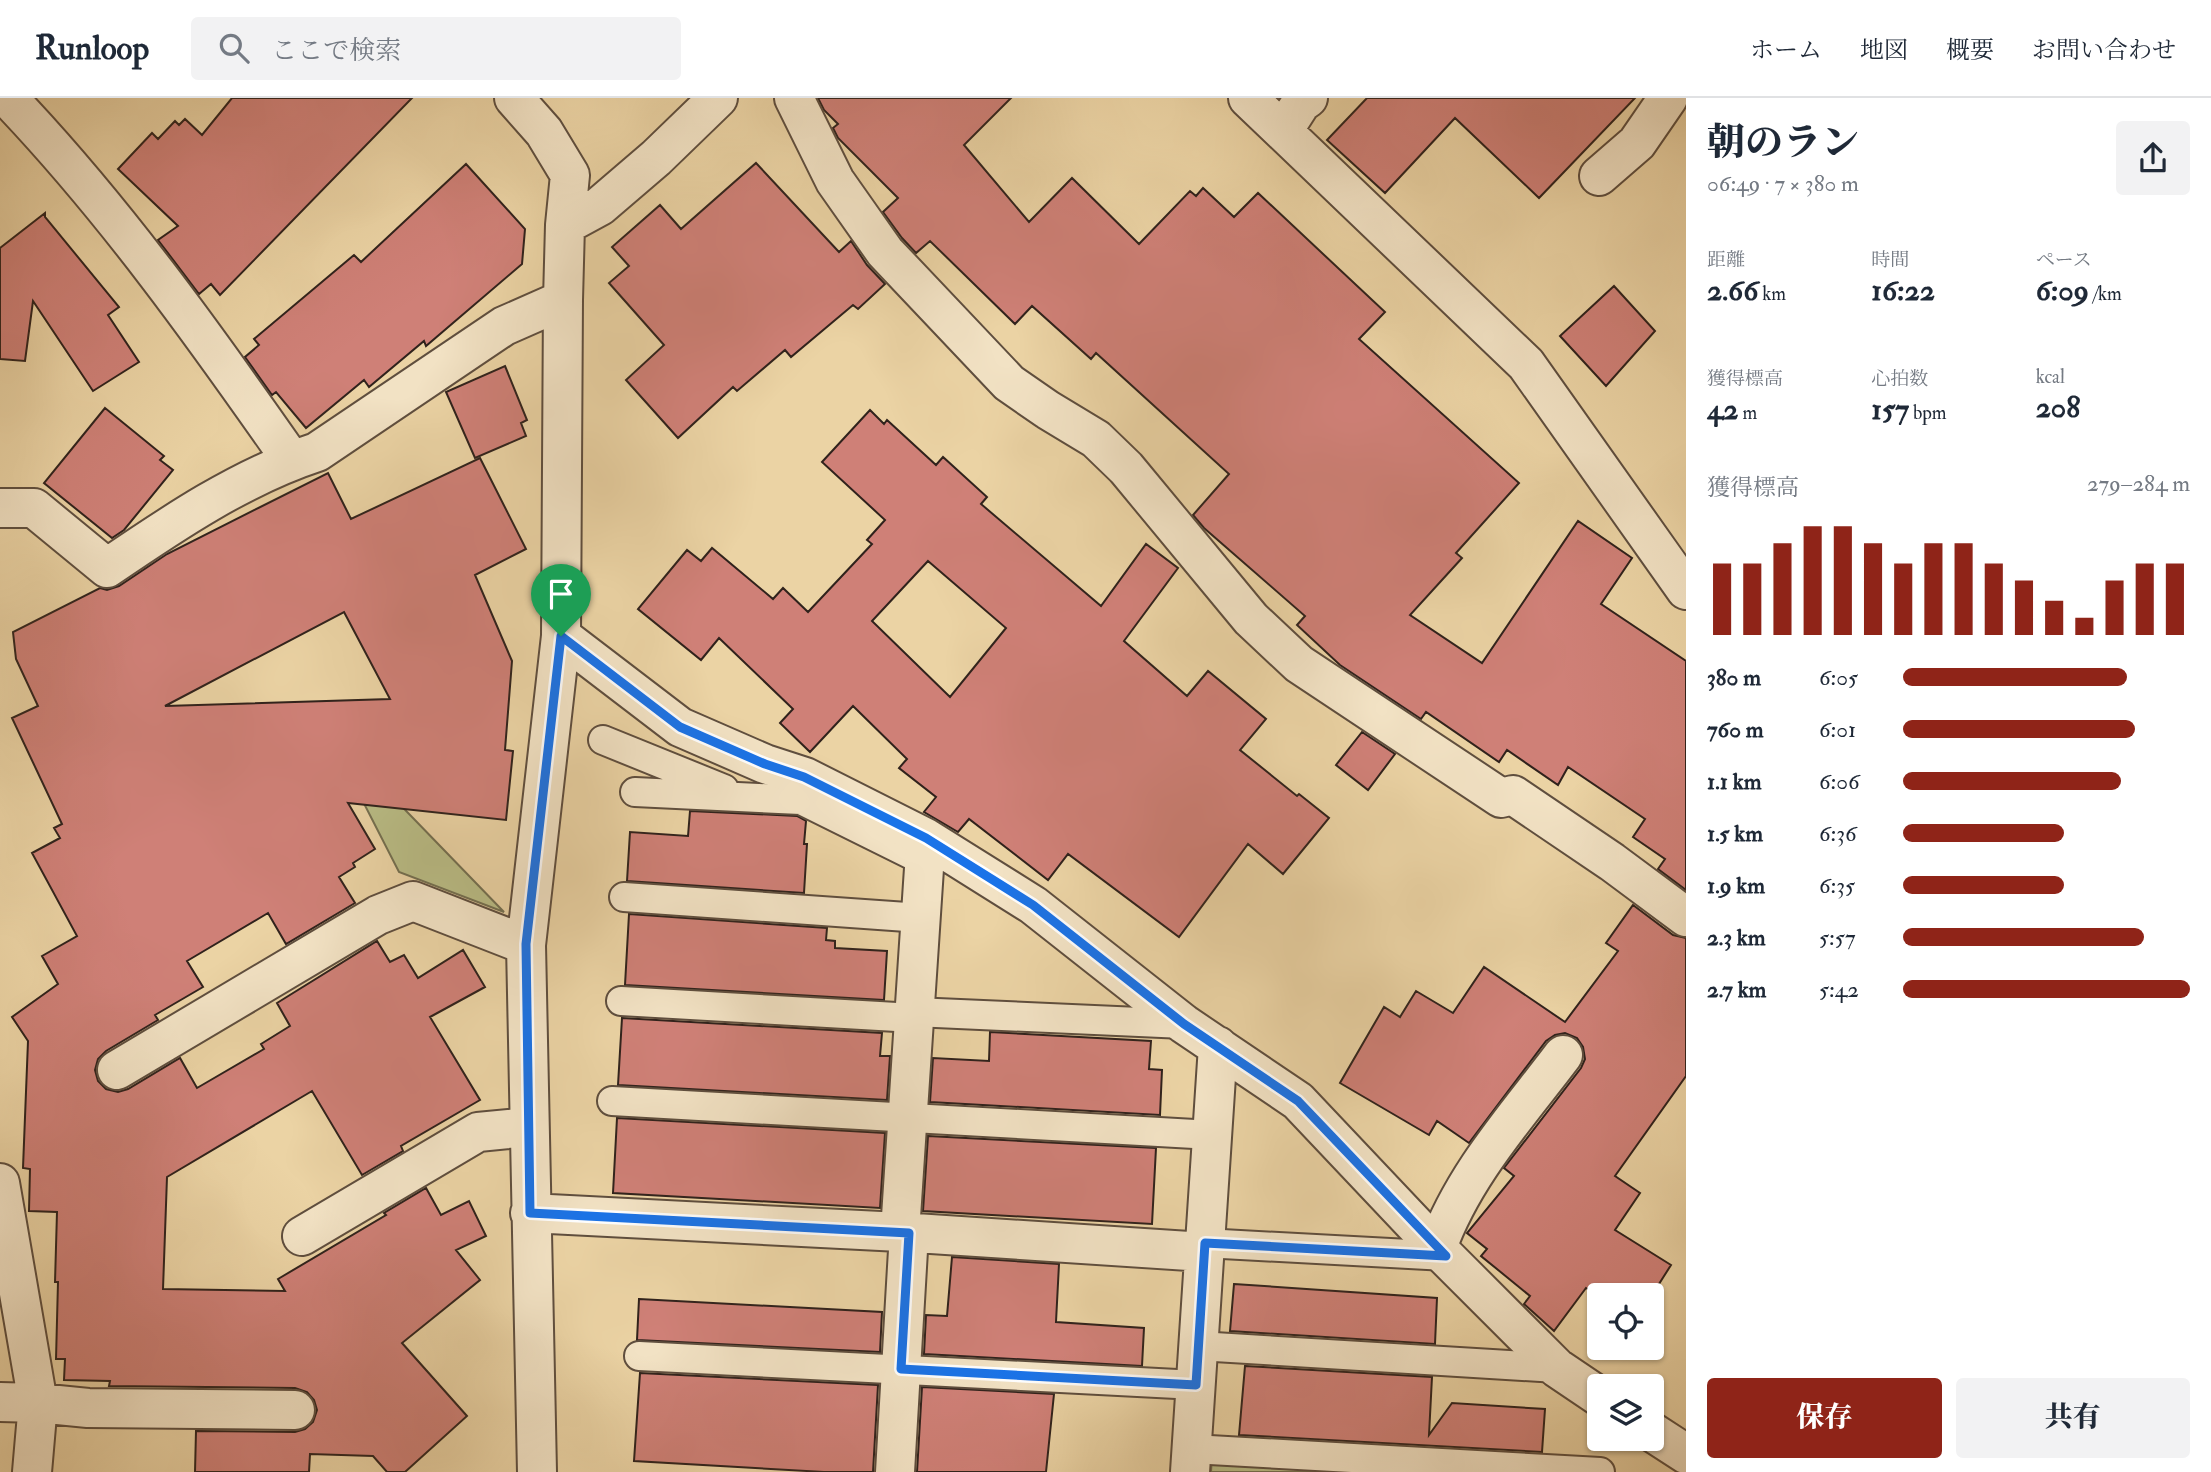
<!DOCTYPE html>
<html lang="ja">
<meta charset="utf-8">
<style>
:root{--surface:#fff;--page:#f2f2f3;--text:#1f2937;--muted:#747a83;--line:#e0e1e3;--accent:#8f2418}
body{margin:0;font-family:"IM FELL Double Pica","Noto Serif JP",serif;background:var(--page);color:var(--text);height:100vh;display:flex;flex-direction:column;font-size:26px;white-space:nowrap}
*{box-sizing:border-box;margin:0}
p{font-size:23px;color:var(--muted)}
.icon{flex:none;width:38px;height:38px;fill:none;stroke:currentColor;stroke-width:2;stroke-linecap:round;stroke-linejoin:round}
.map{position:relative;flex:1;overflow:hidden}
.details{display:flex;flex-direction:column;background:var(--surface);width:525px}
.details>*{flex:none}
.fabs{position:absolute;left:1587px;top:1185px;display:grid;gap:14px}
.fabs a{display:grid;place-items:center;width:77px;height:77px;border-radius:7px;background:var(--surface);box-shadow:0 2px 5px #0004;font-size:35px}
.pin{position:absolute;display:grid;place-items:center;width:60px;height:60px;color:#fff;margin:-72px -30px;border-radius:50% 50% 50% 0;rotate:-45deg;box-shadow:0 0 7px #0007}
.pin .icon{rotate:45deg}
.round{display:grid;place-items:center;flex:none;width:74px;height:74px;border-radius:7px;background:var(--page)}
.summary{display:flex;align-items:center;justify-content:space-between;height:119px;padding:0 21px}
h1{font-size:38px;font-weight:800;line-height:52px}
.stats{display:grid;grid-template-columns:repeat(3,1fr);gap:10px;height:119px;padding:7px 21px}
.stats div{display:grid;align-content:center}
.stats b{font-size:30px;font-weight:800}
.stats small{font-size:19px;font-weight:400}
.stats p{font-size:19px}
.chart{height:196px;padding:14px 21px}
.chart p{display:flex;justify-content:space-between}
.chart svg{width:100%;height:126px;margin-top:7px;stroke:var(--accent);stroke-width:6}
.cta{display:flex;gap:14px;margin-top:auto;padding:14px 21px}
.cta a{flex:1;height:80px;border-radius:7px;background:var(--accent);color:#fff;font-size:28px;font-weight:800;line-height:80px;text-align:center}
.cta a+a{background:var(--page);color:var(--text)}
ul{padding:0 21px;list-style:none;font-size:23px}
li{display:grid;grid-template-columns:112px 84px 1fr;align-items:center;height:52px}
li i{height:18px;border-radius:9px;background:var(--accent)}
header{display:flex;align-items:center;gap:42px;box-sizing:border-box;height:98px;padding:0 35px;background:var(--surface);border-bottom:2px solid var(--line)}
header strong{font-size:33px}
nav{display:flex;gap:38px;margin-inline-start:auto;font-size:24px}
.search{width:490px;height:63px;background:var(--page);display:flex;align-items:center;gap:18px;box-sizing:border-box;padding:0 24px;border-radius:7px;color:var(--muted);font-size:26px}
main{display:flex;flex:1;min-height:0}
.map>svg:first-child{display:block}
.green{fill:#b9bc85;stroke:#746f50;stroke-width:2}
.building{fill:#cf8077;stroke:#30221c;stroke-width:2;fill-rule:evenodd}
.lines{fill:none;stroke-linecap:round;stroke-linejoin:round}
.lane-casing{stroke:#5f4e3e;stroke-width:32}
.street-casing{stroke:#5f4e3e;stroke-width:42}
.lane{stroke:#f2e2c4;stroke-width:28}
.street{stroke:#f2e2c4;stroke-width:38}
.route-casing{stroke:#fff;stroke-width:14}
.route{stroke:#1a73e8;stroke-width:9}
</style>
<header>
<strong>Runloop</strong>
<div class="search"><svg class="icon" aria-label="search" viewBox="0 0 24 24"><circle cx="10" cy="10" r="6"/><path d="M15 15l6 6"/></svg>ここで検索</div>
<nav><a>ホーム</a><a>地図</a><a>概要</a><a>お問い合わせ</a></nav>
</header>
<main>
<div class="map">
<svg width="1686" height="1374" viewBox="0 0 1686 1374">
<rect width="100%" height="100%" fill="#ebd3a4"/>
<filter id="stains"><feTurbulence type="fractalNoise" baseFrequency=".00286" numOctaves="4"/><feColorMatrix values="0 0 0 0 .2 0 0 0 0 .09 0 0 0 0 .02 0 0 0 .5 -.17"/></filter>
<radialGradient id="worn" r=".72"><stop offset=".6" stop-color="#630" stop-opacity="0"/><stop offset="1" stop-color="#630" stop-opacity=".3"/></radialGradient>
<!-- green -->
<path class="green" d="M353,684l29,4 122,126 -105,-40z
M1212,1358l207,16h-208z"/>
<!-- building -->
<path class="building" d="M232,0h180l-192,197 -9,-11 -12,10 -41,-54 20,-14 -60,-57 34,-36 6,6 17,-18 4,4 6,-6 17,16z
M818,0h193l-47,47 65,77 43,-44 67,66 51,-53 6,5 7,-8 31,29 24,-24 127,119 -26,27 160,144 -63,70 6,5 -52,57 72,48 96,-142 54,37 -31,46 85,57v229l-28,-21 7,-10 -32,-22 12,-18 -77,-52 -10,18 -51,-35 -8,12 -73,-50 -5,7 -81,-54 -43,-40 8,-9 -101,-88 -11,-13 36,-41 -133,-121 -5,6 -59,-53 -17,18 -85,-83 -14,12 -14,-15 -19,-26 15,-14 -60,-60 -5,-10 5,-4 -14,-14z
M1367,0h268l-96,100 -84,-80 -70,75 -58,-53z
M756,65l83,89 12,-11 16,24 18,19 -27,25 -5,-4 -62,52 -6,-7 -48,41 -4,-4 -55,51 -52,-58 38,-35 -55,-62 20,-17 -17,-19 48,-42 21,24z
M466,66l59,65 -3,35 -96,82 -2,-5 -55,46 -5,-7 -58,48 -30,-36 -4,3 -27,-38 14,-12 -5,-6 100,-84 7,7z
M45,115v4l74,90 -11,8 31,47 -46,29 -60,-90 -8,60 -25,-2v-111z
M1614,188l41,45 -49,55 -46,-50z
M505,268l22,54 -6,3 5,13 -51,22 -29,-66z
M105,310l59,48 -4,4 13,10 -49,60 -12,8 -68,-55z
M870,312l14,14 3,-4 49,45 7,-8 44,40 -6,7 120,102 45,-62 32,24 -54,73 63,55 21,-25 58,48 -26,31 57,46 2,-2 30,24 -46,56 -35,-30 -69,93 -111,-83 -20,26 -79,-61 -11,13 -34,-20 12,-15 -37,-29 8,-9 -54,-53 -43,46 -30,-29 13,-14 -74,-71 -18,22 -63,-51 49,-59 14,11 11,-13 61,51 10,-11 25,24 64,-68 -5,-4 18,-20 -63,-58zM928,463l78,67 -56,69 -78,-76z
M480,360l46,91 -51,26 37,86 -7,89 8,1 -7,69 -158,-17 27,46 -22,14 2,4 -16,10 16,26 -69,41 -18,-31 -81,48 16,26 -48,28 3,5 -52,31 -8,8 -3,11 3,11 8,8 12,3 10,-3 52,-31 17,30 67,-39 -3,-5 29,-18 -13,-23 100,-62 13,21 14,-7 14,23 45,-28 22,37 -55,30 50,83 -79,46 2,5 -41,24 -50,-84 -145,86 -4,112 122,2 -7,-12 108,-64 -2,-2 42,-25 15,27 28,-14 17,35 -30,14 24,30 -78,63 65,73 -62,56h-18l-14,-16 -63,-2 -1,18h-114l1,-41 99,1 10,-3 8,-7 4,-12 -3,-10 -7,-8 -12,-4 -186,-2 1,-5 -46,-1 1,-21h-9l2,-77h-3l2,-70 -28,-1 1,-42 -7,-1 5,-127 -16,-24 46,-33 -16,-28 35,-20 -45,-83 28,-15 -6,-10 8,-4 -50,-106 26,-12 -22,-47 -3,-27 87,-44 7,2 12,-4 48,-32 161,-81 23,46zM344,514l46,87 -225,7z
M1362,634l33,22 -27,36 -32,-25z
M690,713l107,5 9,5 -2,23h3l-3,49 -177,-12 3,-49 58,4z
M1633,807l40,30 13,3v138l-71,100 25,17 -25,37 56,35 -19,30h-54l-12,-7 -32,43 -30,-27 6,-8 -49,-40 6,-7 -20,-16 47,-57 -10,-8 77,-100 4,-9 -2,-12 -6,-9 -12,-5 -10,2 -9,6 -77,102 -32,-22 -8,14 -89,-52 44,-76 16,10 16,-26 37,22 31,-46 81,55 53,-71 -12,-8z
M629,816l198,14 -1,12 9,1v7l52,3 -3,49 -259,-15z
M622,920l260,15 -2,23h10l-3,44 -269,-15z
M990,934l161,9 -2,28 13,1 -2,45 -230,-13 3,-44 56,3z
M617,1020l268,15 -5,75 -267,-15z
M928,1038l228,12 -4,76 -229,-13z
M952,1159l107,7 -3,58 88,6 -2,38 -218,-12 2,-39 21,1z
M1234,1186l203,14 -2,46 -205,-13z
M639,1201l243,13 -2,40 -243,-12z
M1245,1268l187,11 -3,58 23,-32 93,6 -3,43 -303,-17z
M640,1275l238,12 -5,87h-49l-190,-11z
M922,1289l132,7 -8,78h-129z"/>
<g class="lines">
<!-- lane casing -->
<g class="lane-casing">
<path id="lane" d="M603,642l121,49
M635,694l166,8 123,61
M624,799l297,21
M621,903l293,17
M914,914l270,12
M612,1003l600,34
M1204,1145l242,13
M1198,1248l359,22
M639,1258l557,29
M1192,1351l408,23"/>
</g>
<!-- street casing -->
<g class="street-casing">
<path id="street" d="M8,0c106,111 196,237 284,363
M514,0l30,34 26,43 -5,50 -2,75 -2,336 -35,309 11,527
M794,0l41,83 50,71 124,131 39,27 48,29 30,29 125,151 48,45 202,134 12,-3 99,67 74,55
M1248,0l278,266 160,226
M1283,33l18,-28 7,-5
M1599,78l38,-33 31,-45
M565,127l35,-19 56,-48 62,-60
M0,410h34l73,60c66,-45 134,-91 210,-116l187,-126 59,-26
M561,538l119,91 85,37 40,13 121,61 107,67 151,119 114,77 139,147 120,120 43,29
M117,972l261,-155 35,-14 113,44
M0,1085l38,220 -6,69
M530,1115l370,19 304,20
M900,1134l26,-394
M302,1138l176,-104 50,-5
M1437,1150c26,-73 80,-132 126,-193
M0,1304l38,1 50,5 207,2
M1652,1334l34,22
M895,1374l14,-239
M1190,1374l28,-426"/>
</g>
<!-- lane -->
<use href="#lane" class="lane"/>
<!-- street -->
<use href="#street" class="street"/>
</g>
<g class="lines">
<!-- route casing -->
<g class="route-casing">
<path id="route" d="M561,538l119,91 85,37 39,13 122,61 107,67 151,119 114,77 148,155 -241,-13 -9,142 -295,-16 8,-136 -379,-20 -4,-269z"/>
</g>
<!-- route -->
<use href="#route" class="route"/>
</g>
<rect width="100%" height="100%" filter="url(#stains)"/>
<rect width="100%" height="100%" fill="url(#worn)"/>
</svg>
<div class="fabs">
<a><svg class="icon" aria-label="locate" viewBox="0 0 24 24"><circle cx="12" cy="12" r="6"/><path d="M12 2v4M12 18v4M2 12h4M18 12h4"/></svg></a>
<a><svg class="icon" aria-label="layers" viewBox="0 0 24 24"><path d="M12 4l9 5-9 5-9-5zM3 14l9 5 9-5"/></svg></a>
</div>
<div class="pin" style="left:561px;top:538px;background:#1e9e55"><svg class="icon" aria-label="arrive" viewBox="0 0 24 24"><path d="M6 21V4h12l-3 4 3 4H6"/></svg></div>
</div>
<section class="details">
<div class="summary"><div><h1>朝のラン</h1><p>06:49 · 7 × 380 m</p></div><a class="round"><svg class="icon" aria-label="share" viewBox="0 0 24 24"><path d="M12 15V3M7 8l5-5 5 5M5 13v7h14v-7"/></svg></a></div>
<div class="stats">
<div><p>距離</p><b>2.66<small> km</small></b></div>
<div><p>時間</p><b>16:22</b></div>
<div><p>ペース</p><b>6:09<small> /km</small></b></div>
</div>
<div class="stats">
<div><p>獲得標高</p><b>42<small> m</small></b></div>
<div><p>心拍数</p><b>157<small> bpm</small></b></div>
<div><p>kcal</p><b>208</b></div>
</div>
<div class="chart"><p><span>獲得標高</span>279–284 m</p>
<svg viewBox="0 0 160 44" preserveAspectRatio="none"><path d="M5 44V19M15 44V19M25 44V12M35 44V6M45 44V6M55 44V12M65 44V19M75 44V12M85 44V12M95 44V19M105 44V25M115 44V32M125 44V38M135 44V25M145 44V19M155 44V19"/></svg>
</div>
<ul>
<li><b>380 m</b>6:05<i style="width:78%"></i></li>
<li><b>760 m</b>6:01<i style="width:81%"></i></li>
<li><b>1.1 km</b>6:06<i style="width:76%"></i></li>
<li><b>1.5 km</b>6:36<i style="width:56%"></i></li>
<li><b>1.9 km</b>6:35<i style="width:56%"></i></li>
<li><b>2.3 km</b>5:57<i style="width:84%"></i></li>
<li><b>2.7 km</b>5:42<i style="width:100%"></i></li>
</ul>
<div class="cta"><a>保存</a><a>共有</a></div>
</section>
</main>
